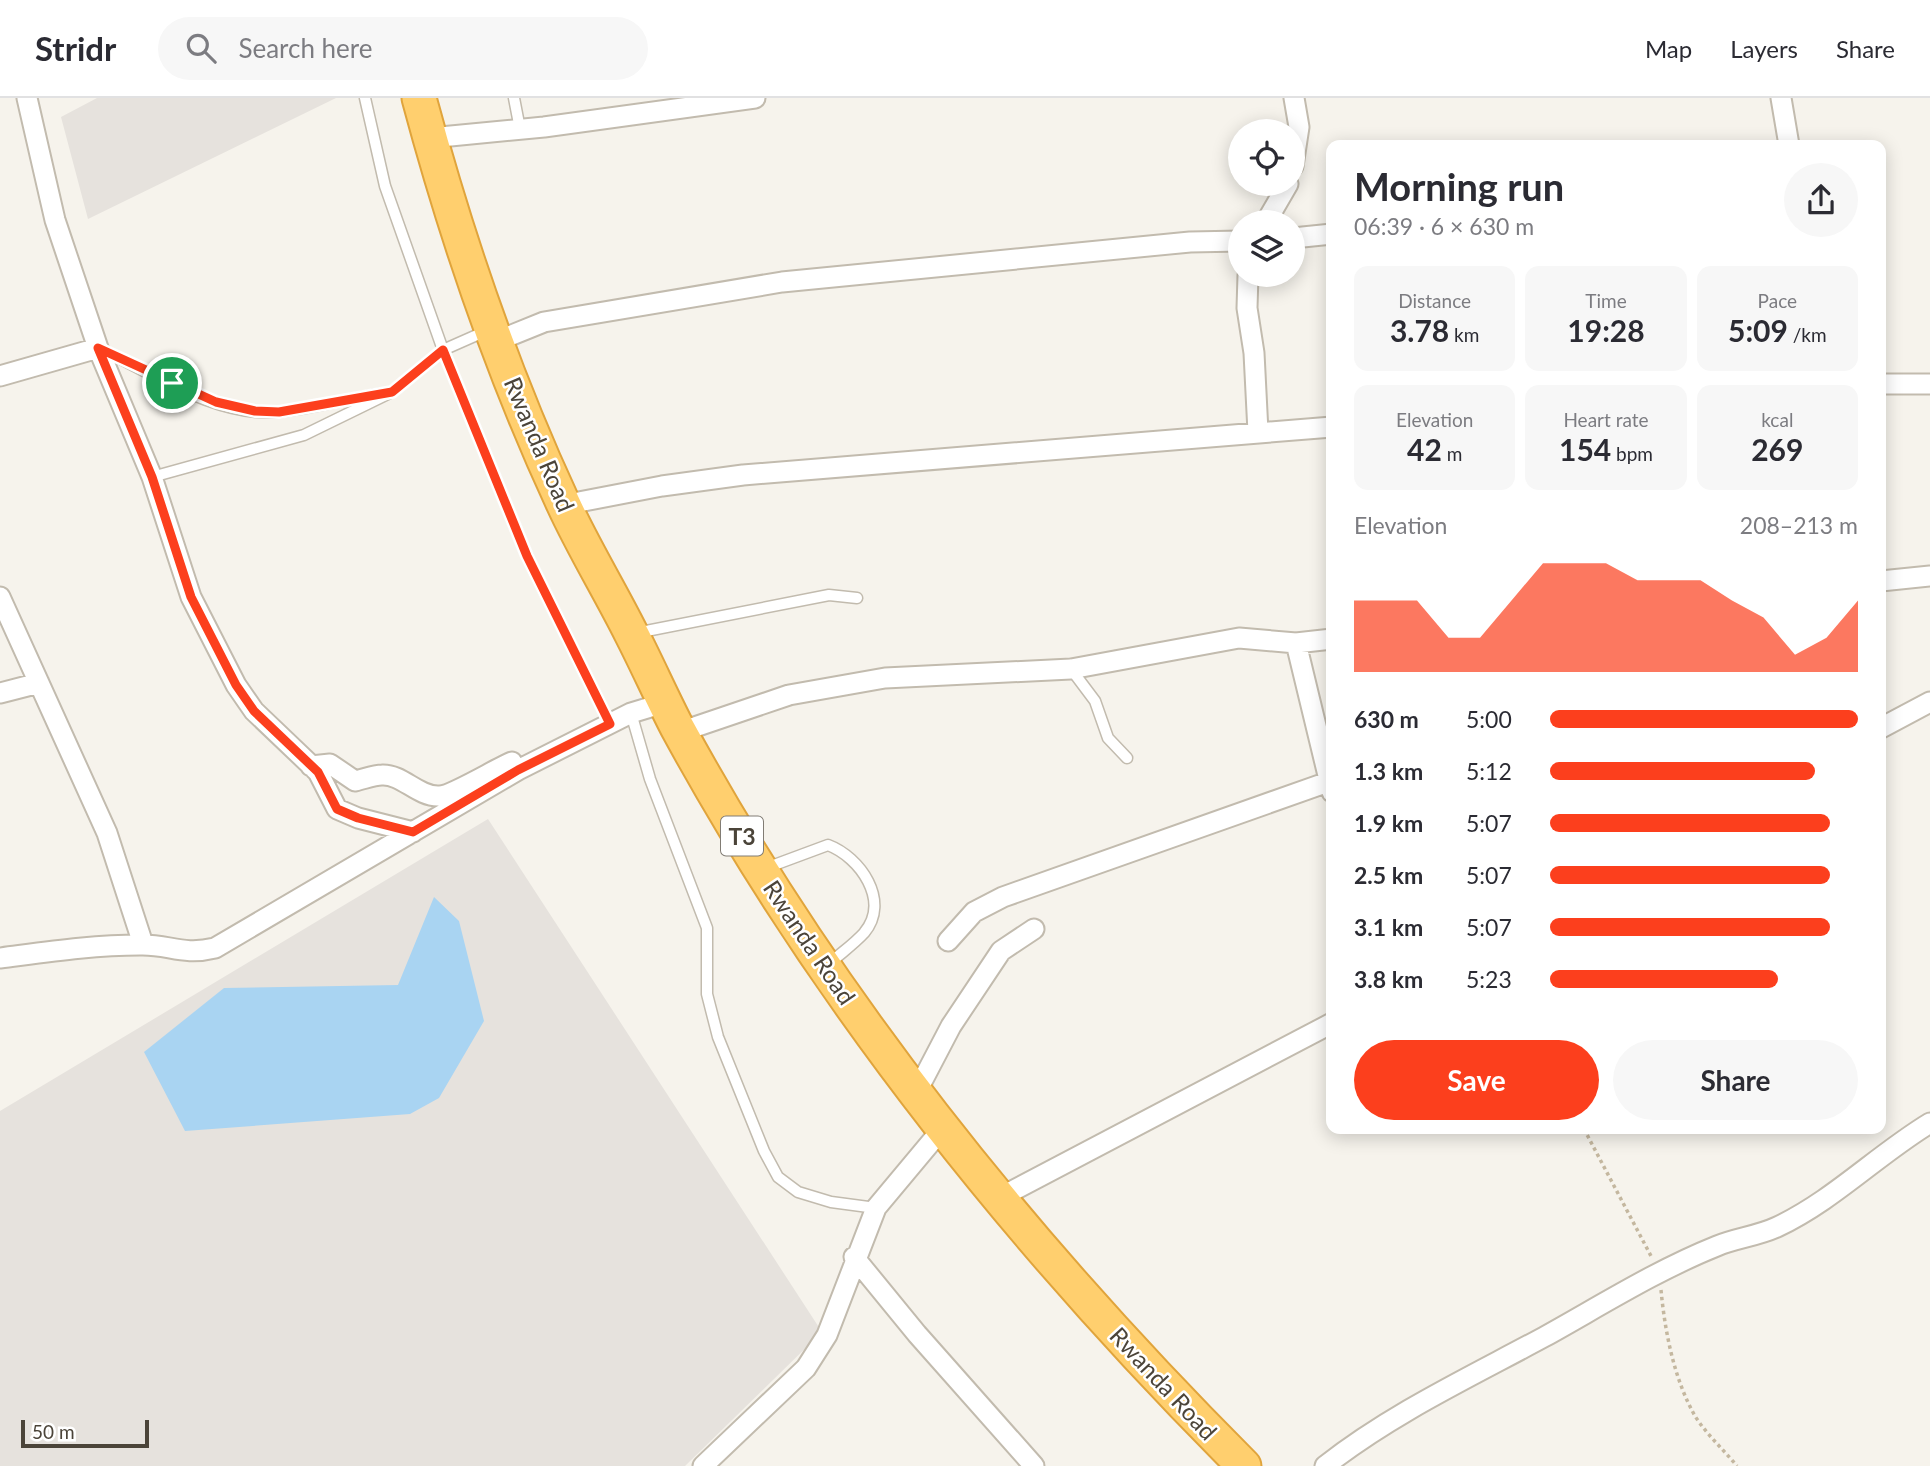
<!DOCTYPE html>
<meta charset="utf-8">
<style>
:root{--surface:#fff;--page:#f7f7f7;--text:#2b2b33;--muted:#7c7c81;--line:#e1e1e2;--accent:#fc3f1d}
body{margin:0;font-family:Lato,sans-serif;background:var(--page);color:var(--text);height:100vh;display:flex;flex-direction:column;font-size:26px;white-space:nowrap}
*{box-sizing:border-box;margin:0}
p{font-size:23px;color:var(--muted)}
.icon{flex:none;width:38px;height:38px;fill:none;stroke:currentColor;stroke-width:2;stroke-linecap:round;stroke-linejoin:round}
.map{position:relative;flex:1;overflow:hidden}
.panel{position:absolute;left:1326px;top:42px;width:560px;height:994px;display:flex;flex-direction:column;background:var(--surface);border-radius:14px;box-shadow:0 4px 18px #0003}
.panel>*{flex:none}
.controls{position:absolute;left:1228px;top:21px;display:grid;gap:14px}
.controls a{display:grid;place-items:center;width:77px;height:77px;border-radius:50%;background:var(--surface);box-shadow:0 4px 18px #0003;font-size:35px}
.scale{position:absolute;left:21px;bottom:18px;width:128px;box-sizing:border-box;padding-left:7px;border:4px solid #4b4439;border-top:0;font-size:19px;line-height:24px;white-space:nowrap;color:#4b4439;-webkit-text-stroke:5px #fff;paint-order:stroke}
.pin{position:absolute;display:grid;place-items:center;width:60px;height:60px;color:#fff;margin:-30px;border:4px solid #fff;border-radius:50%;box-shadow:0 2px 7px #0007}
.round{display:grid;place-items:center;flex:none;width:74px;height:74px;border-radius:37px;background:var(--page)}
.overview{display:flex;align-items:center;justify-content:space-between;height:119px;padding:0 28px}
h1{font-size:38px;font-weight:700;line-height:52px}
.stats{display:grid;grid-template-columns:repeat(3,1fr);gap:10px;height:119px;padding:7px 28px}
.stats div{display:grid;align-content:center;border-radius:14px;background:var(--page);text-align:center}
.stats b{font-size:30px;font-weight:700}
.stats small{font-size:19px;font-weight:400}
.stats p{font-size:19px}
.chart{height:196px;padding:14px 28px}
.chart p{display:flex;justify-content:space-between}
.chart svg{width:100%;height:126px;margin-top:7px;fill:var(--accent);opacity:.7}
.primary-button{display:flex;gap:14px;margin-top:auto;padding:14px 28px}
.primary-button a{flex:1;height:80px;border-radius:42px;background:var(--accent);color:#fff;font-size:28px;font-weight:700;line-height:80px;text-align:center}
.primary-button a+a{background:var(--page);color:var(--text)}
ul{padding:0 28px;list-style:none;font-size:23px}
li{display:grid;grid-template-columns:112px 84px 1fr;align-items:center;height:52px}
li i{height:18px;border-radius:9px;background:var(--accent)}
header{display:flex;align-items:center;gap:42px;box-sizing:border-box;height:98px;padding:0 35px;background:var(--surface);border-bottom:2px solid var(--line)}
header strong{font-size:33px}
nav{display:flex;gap:38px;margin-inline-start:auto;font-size:24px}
.search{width:490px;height:63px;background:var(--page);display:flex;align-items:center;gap:18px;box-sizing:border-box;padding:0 24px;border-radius:38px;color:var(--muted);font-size:26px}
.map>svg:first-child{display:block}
.industrial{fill:#e6e2dd}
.water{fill:#a9d4f2}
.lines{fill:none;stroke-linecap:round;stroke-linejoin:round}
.lane-casing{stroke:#c2bbae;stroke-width:13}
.street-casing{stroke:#c2bbae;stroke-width:23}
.highway-casing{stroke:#e0a43c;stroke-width:37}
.path{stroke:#c4b79f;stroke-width:3.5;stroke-dasharray:3.5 3.5;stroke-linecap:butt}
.lane{stroke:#fff;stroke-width:10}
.street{stroke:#fff;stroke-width:19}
.highway{stroke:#ffcf6e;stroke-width:33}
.route-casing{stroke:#fff;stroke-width:14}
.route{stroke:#fc3f1d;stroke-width:9}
.labels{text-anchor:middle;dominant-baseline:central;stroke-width:5;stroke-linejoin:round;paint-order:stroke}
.shield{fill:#fff;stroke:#817c74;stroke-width:2}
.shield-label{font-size:23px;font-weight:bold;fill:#4b4439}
.street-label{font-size:24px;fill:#4b4439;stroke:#fff}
</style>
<header>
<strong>Stridr</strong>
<div class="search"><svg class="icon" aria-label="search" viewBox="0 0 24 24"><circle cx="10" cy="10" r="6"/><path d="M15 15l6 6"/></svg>Search here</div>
<nav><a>Map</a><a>Layers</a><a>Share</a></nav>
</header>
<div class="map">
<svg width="1930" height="1368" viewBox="0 0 1930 1368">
<rect width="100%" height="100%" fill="#f6f3ec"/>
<!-- industrial -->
<path class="industrial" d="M97,0h239l-248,121 -27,-102z
M488,721l334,513 -137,134h-685v-355z"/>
<!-- water -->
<path class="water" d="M434,799l25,24 25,100 -45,77 -29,16 -225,17 -41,-79 80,-64 174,-3z"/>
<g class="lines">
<!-- lane casing -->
<g class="lane-casing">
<path id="lane" d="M365,0l20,88 58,164 84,206 83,168
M514,0l6,31
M99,250c54,26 119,70 181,64 34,-4 68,-13 101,-18
M152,379l152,-42 88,-43 51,-42 43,-19
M636,535l193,-38 28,3
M1071,571l24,32 13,37 19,20
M631,615l19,66 57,149v66l11,43 46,114 14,26 20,15 33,10 45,6
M766,770l62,-23c32,12 63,56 36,88 -10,11 -23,20 -34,30"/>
</g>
<!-- street casing -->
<g class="street-casing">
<path id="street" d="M27,0l28,122 43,128 54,129 39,120 45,88 18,26 64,61 19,37 21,9 55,14
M1781,0l8,47
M430,40l114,-11 211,-29
M1293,68l6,-39 -5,-29
M1266,124l22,-38
M1293,140l39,-4
M1248,177l-1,33 7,45 4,79
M497,243l47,-19 238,-40 408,-40 51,-1
M0,278l98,-28
M1881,286h49
M563,407l99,-19 81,-11 589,-48
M1881,483l49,-5
M0,499l107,236 36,111
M1296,545l36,149
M0,595l39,-10
M1881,630l49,-26
M680,634l109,-37 96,-17 186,-9 168,-31 57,5 36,-4
M311,668l19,-2 25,17c9,-2 19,-6 27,-6 20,-1 35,21 56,21 12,1 57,-27 74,-34
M948,843l26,-29 29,-15 325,-115
M0,860c47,-6 93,-13 140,-13 29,-1 42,11 75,3l303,-178 113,-57 33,-10
M916,995l35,-67 50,-75 33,-22
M999,1100l333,-175
M854,1159l63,77 117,132
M703,1368l103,-98 21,-33 49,-127 66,-79
M1325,1368c66,-52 145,-89 219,-129 56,-31 113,-67 173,-91 19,-8 41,-10 60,-19 57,-27 100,-72 153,-104"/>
</g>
<!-- highway casing -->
<g class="highway-casing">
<path id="highway" d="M419,0c37,138 84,276 144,405 20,44 46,86 68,130 16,31 30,63 46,94 149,274 348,520 567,739"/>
</g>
<!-- path -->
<path class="path" d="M1584,1031l67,127
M1661,1192c4,42 13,89 34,126 12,19 28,33 42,50"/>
<!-- lane -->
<use href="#lane" class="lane"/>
<!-- street -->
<use href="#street" class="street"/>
<!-- highway -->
<use href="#highway" class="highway"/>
</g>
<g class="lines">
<!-- route casing -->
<g class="route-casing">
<path id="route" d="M98,250l118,54 39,9 24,1 113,-20 51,-42 84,206 83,168 -92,46 -105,62 -55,-14 -21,-9 -19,-37 -64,-61 -18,-26 -45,-88 -39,-120z"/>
</g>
<!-- route -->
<use href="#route" class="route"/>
</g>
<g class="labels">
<!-- shield labels -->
<rect class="shield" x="721" y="718.5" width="42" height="39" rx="5"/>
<g class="shield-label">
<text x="742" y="738">T3</text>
</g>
<!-- street labels -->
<g class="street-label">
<text transform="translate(540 346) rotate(67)">Rwanda Road</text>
<text transform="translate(810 844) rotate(56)">Rwanda Road</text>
<text transform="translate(1164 1285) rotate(47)">Rwanda Road</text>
</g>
</g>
</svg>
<div class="controls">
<a><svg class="icon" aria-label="locate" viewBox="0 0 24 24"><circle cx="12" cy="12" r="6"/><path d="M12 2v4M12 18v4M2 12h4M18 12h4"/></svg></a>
<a><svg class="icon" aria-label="layers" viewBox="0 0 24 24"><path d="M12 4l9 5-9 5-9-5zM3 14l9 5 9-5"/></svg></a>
</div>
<div class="scale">50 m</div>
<div class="pin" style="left:172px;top:285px;background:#1e9e55"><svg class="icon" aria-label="arrive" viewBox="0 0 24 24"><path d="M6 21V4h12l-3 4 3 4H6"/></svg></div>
<section class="panel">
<div class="overview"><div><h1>Morning run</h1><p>06:39 · 6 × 630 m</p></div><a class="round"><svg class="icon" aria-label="share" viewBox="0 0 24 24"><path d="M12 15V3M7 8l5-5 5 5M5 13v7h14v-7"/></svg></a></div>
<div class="stats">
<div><p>Distance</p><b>3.78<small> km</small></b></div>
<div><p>Time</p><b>19:28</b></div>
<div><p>Pace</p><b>5:09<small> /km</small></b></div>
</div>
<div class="stats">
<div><p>Elevation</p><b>42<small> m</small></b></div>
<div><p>Heart rate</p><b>154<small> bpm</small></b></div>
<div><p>kcal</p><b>269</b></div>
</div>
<div class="chart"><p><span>Elevation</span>208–213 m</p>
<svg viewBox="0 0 160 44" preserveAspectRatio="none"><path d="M0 44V19L10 19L20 19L30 32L40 32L50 19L60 6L70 6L80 6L90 12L100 12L110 12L120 19L130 25L140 38L150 32L160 19V44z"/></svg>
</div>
<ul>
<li><b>630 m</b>5:00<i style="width:100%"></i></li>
<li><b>1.3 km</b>5:12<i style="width:86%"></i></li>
<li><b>1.9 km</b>5:07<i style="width:91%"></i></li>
<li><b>2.5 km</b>5:07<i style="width:91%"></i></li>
<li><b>3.1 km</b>5:07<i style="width:91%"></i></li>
<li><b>3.8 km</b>5:23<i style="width:74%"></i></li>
</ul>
<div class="primary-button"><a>Save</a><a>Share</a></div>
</section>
</div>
